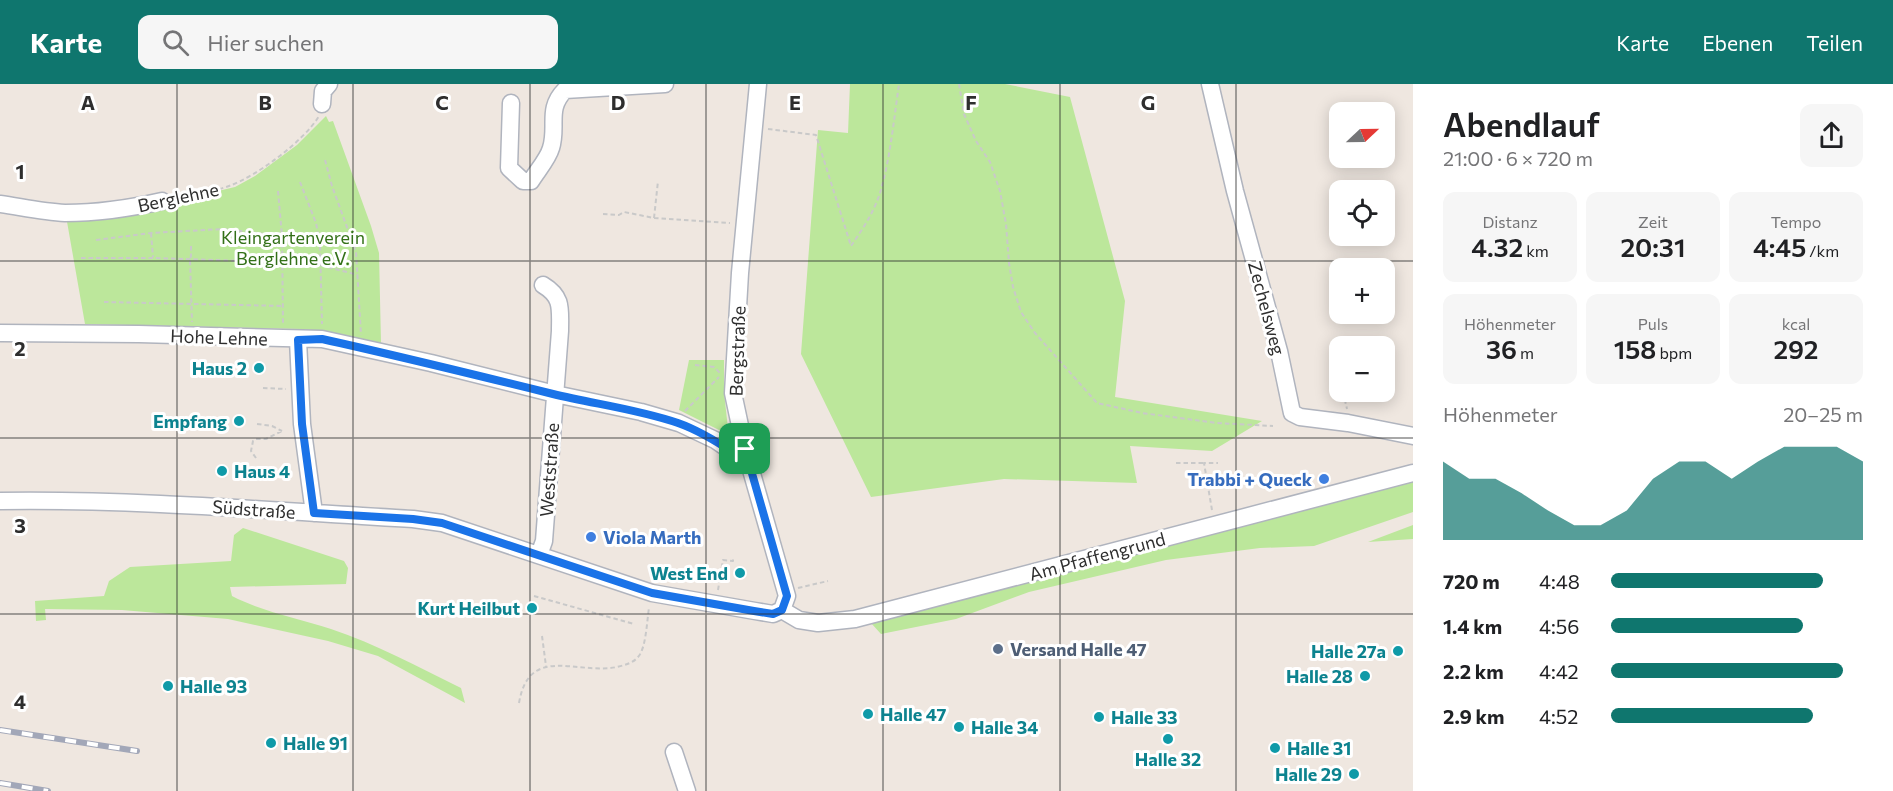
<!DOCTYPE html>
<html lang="de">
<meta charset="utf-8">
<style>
:root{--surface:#fff;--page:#f6f6f6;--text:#202124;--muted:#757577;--accent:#0f766e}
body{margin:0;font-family:Commissioner,sans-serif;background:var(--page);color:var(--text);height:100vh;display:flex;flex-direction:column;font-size:22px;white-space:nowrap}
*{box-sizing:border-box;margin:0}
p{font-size:20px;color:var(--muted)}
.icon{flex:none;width:33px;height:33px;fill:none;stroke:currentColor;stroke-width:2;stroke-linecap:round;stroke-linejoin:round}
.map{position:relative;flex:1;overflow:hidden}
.drawer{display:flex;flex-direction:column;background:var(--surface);width:480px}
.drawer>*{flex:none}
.needle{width:39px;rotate:68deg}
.fabs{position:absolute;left:1329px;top:18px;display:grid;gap:12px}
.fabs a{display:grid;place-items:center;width:66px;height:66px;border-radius:12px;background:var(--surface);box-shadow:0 3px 15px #0003;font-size:30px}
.pin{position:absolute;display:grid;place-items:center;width:51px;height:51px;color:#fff;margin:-26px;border-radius:12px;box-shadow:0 3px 9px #0006}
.round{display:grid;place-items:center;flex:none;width:63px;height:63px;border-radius:12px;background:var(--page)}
.head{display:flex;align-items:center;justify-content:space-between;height:102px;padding:0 30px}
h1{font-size:33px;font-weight:600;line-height:45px}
.stats{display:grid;grid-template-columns:repeat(3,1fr);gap:9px;height:102px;padding:6px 30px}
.stats div{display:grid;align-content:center;border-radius:12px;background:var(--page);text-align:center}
.stats b{font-size:26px;font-weight:600}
.stats small{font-size:16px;font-weight:400}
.stats p{font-size:16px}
.chart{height:168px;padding:12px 30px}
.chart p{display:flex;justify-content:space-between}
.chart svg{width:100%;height:108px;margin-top:6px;fill:var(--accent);opacity:.7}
ul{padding:0 30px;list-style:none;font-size:20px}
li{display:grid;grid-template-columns:96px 72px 1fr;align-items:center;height:45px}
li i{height:15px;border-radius:8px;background:var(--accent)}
header{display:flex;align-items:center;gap:36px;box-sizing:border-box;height:84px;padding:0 30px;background:var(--accent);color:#fff}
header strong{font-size:28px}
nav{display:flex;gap:33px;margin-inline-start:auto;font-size:21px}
.search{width:420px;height:54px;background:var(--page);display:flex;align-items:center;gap:15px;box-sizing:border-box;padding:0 21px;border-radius:12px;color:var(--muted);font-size:22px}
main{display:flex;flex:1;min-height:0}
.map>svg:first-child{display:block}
.green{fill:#bce79b}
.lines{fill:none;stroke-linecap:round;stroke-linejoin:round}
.minor-casing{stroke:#b0b4be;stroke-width:19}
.path{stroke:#c9c9c9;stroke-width:2;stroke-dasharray:4.5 3;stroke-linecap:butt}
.minor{stroke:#fff;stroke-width:16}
.rail-casing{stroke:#a2a7b8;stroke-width:6}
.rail{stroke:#fff;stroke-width:4;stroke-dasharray:11;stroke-linecap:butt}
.route-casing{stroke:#fff;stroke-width:12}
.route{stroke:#1a73e8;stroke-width:8}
.grid{fill:none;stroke:#2e2e2e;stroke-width:1.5;stroke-opacity:0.55}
.culture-dot{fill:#0f9aa8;stroke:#fff;stroke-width:2}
.shop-dot{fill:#3f7fe0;stroke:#fff;stroke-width:2}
.service-dot{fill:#5c6f8a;stroke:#fff;stroke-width:2}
.labels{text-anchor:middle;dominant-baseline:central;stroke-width:6;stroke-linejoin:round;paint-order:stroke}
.street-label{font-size:18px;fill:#2e2e2e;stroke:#fff}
.park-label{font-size:18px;fill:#337018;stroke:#fff}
.culture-label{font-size:18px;font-weight:bold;fill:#0d838f;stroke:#fff;text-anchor:end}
.shop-label{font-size:18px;font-weight:bold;fill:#366cbe;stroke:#fff;text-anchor:end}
.service-label{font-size:18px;font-weight:bold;fill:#4e5e75;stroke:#fff;text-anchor:start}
.grid-label{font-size:20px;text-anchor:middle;font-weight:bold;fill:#2e2e2e;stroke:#fff;stroke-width:6;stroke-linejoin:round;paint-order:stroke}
</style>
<header>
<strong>Karte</strong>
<div class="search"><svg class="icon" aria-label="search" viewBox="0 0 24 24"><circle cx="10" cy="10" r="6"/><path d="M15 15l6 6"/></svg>Hier suchen</div>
<nav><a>Karte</a><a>Ebenen</a><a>Teilen</a></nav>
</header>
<main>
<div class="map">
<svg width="1413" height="707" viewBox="0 0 1413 707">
<rect width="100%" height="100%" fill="#efe7e0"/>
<!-- green -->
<path class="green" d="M850,0h155l65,13 55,204 -10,96 147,24 -50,30 -82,-5 7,37 -133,-4 -133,18 -70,-143 17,-224 30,3z
M326,32l3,6 4,-1 38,105 8,27 2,90 -59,-12 -20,-2 -217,-5 -19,-108 88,-10 81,-19 20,-11 42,-31z
M689,276h35v32l4,37 -3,4 -46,-23z
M1413,398v30l-99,34 -54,2 -94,12 -137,32 -73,27 -75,15 -10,-11z
M1413,441v14l-45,3z
M243,444l101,33 4,7 -2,16 -116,3 2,9c31,16 66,22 99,33 45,15 87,38 130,59l4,15 -87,-47 -50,-15 -100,-22 -106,-9 -77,-1 1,11 -10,1 -1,-20 69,-5 5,-15 21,-14 101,-6 3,-26z"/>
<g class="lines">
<!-- minor casing -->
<g class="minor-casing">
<path id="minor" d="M758,0l-18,189 -7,120 12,56 42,147 -5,14
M1210,0l25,107 44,160 13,62 8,4 48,6 65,13
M511,19l-2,65 14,13h8c6,-10 17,-22 20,-33 7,-22 -5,-39 14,-58l100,-6
M322,20l1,-13 6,-7
M0,120c21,3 43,8 65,9 32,0 66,-5 97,-12
M0,249l139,1 183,5 109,24 124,31 86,18 38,11 36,17 19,13 11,-4
M298,256l4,84 12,89
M0,417c138,-2 275,10 413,18l29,4 210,70 103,18 18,3 9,-4
M539,471l5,-14 16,-210c0,-22 3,-34 -17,-46
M782,526l17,10 19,3 37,-4 558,-146
M674,668l13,39"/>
</g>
<!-- path -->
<path class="path" d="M959,0l5,30 12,27 14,21 10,29 6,33 3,39 4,24 8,25 14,21 62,70 45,10 75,10 56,3
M768,45l48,6 35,111c11,-16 23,-34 29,-53 10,-33 14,-74 19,-109
M325,76l7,26 24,66 5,83
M300,98l16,41 4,21 2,80
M278,107l4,45 1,87
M175,115c18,-4 37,-7 54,-13 28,-10 75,-45 90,-70
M603,130l16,1 5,-3 30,6 76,5
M654,134l4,-37
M151,149l2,24
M96,156l55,-7 72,-4 59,7
M191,162v10l-1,3 2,63
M81,174h72l149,5 18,2 38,10
M104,218l179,4
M695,281l19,2 6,6
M263,304l23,1
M1343,308l4,17
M685,327l34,-34
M257,340l15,2 10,5
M256,374l-5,-7 2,-10 3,-2h10l16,-8
M1176,379h28
M1212,426l-8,-47h14
M798,504l30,-7
M718,506l5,-30 10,1v-4
M534,512l100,28
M542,552l4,30
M519,619c10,-59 57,-28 98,-36 8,-2 16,-4 21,-10 8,-8 9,-37 11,-49"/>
<!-- minor -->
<use href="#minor" class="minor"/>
<!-- rail casing -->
<g class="rail-casing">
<path id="rail" d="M0,646l137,21
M0,699l48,8"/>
</g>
<!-- rail -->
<use href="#rail" class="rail"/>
</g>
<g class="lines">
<!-- route casing -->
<g class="route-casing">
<path id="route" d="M322,255c77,17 154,36 231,55 41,10 84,15 125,29 20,7 38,18 56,30l11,-4 42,147 -5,14 -9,4 -19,-3 -102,-18 -210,-70 -29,-4 -99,-6 -12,-89 -4,-84z"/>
</g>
<!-- route -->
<use href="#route" class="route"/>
</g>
<!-- grid -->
<path class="grid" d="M177,0v707M353,0v707M530,0v707M706,0v707M883,0v707M1060,0v707M1236,0v707M0,177h1413M0,354h1413M0,530h1413"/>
<!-- markers -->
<g class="culture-dot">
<circle cx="259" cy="284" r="6"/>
<circle cx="239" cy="337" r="6"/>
<circle cx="222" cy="387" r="6"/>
<circle cx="740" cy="489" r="6"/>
<circle cx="532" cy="524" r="6"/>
<circle cx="1398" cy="567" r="6"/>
<circle cx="1365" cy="592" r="6"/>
<circle cx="168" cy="602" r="6"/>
<circle cx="868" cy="630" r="6"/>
<circle cx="1099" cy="633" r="6"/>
<circle cx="959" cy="643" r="6"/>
<circle cx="1168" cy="655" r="6"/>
<circle cx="271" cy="659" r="6"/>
<circle cx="1275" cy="664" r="6"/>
<circle cx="1354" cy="690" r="6"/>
</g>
<g class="shop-dot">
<circle cx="1324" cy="395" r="6"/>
<circle cx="591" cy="453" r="6"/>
</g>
<circle class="service-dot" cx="998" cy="565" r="6"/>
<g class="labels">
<!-- street labels -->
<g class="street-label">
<text transform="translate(178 113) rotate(-12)">Berglehne</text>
<text transform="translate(1267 224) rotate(75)">Zechelsweg</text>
<text transform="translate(219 253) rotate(2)">Hohe Lehne</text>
<text transform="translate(737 267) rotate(-88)">Bergstraße</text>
<text transform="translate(549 386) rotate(-86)">Weststraße</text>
<text transform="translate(254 425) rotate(4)">Südstraße</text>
<text transform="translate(1097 472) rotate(-15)">Am Pfaffengrund</text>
</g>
<!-- park labels -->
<g class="park-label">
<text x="293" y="153">Kleingartenverein<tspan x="293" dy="21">Berglehne e.V.</tspan></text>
</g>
<!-- culture labels -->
<g class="culture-label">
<text x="247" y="284">Haus 2</text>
<text x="227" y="337">Empfang</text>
<text x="234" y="387" text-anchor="start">Haus 4</text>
<text x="728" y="489">West End</text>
<text x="520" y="524">Kurt Heilbut</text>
<text x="1386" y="567">Halle 27a</text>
<text x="1353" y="592">Halle 28</text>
<text x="180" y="602" text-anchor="start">Halle 93</text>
<text x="880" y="630" text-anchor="start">Halle 47</text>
<text x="1111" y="633" text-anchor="start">Halle 33</text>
<text x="971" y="643" text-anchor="start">Halle 34</text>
<text x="283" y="659" text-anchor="start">Halle 91</text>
<text x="1287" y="664" text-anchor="start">Halle 31</text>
<text x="1168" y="675" text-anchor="middle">Halle 32</text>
<text x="1342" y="690">Halle 29</text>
</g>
<!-- shop labels -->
<g class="shop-label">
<text x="1312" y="395">Trabbi + Queck</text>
<text x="603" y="453" text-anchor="start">Viola Marth</text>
</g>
<!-- service labels -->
<g class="service-label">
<text x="1010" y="565">Versand Halle 47</text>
</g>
</g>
<g class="grid-label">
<text x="88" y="26">A</text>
<text x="265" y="26">B</text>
<text x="442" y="26">C</text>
<text x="618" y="26">D</text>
<text x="795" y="26">E</text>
<text x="971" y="26">F</text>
<text x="1148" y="26">G</text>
<text x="20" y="95">1</text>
<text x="20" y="272">2</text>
<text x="20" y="449">3</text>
<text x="20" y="625">4</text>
</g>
</svg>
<div class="fabs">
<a><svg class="needle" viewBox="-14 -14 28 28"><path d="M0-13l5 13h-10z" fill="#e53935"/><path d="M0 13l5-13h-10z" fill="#757577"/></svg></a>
<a><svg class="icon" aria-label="locate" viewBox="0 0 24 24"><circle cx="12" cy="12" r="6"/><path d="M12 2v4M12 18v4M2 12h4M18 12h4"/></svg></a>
<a>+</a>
<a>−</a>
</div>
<div class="pin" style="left:745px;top:365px;background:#1e9e55"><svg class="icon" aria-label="arrive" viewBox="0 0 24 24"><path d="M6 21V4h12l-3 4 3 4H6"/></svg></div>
</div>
<section class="drawer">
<div class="head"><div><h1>Abendlauf</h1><p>21:00 · 6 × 720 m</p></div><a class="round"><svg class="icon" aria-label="share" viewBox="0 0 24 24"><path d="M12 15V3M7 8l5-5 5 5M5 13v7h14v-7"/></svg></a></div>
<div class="stats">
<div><p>Distanz</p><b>4.32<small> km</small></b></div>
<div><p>Zeit</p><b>20:31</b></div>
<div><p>Tempo</p><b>4:45<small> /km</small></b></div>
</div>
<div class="stats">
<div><p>Höhenmeter</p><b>36<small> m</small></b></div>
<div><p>Puls</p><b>158<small> bpm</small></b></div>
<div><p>kcal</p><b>292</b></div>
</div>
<div class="chart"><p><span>Höhenmeter</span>20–25 m</p>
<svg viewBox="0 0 160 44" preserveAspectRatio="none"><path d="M0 44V12L10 19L20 19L30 25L40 32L50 38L60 38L70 32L80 19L90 12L100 12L110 19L120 12L130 6L140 6L150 6L160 12V44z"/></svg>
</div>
<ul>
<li><b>720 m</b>4:48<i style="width:84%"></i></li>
<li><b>1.4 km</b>4:56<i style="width:76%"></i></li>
<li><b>2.2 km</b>4:42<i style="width:92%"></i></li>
<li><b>2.9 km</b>4:52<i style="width:80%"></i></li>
</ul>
</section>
</main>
